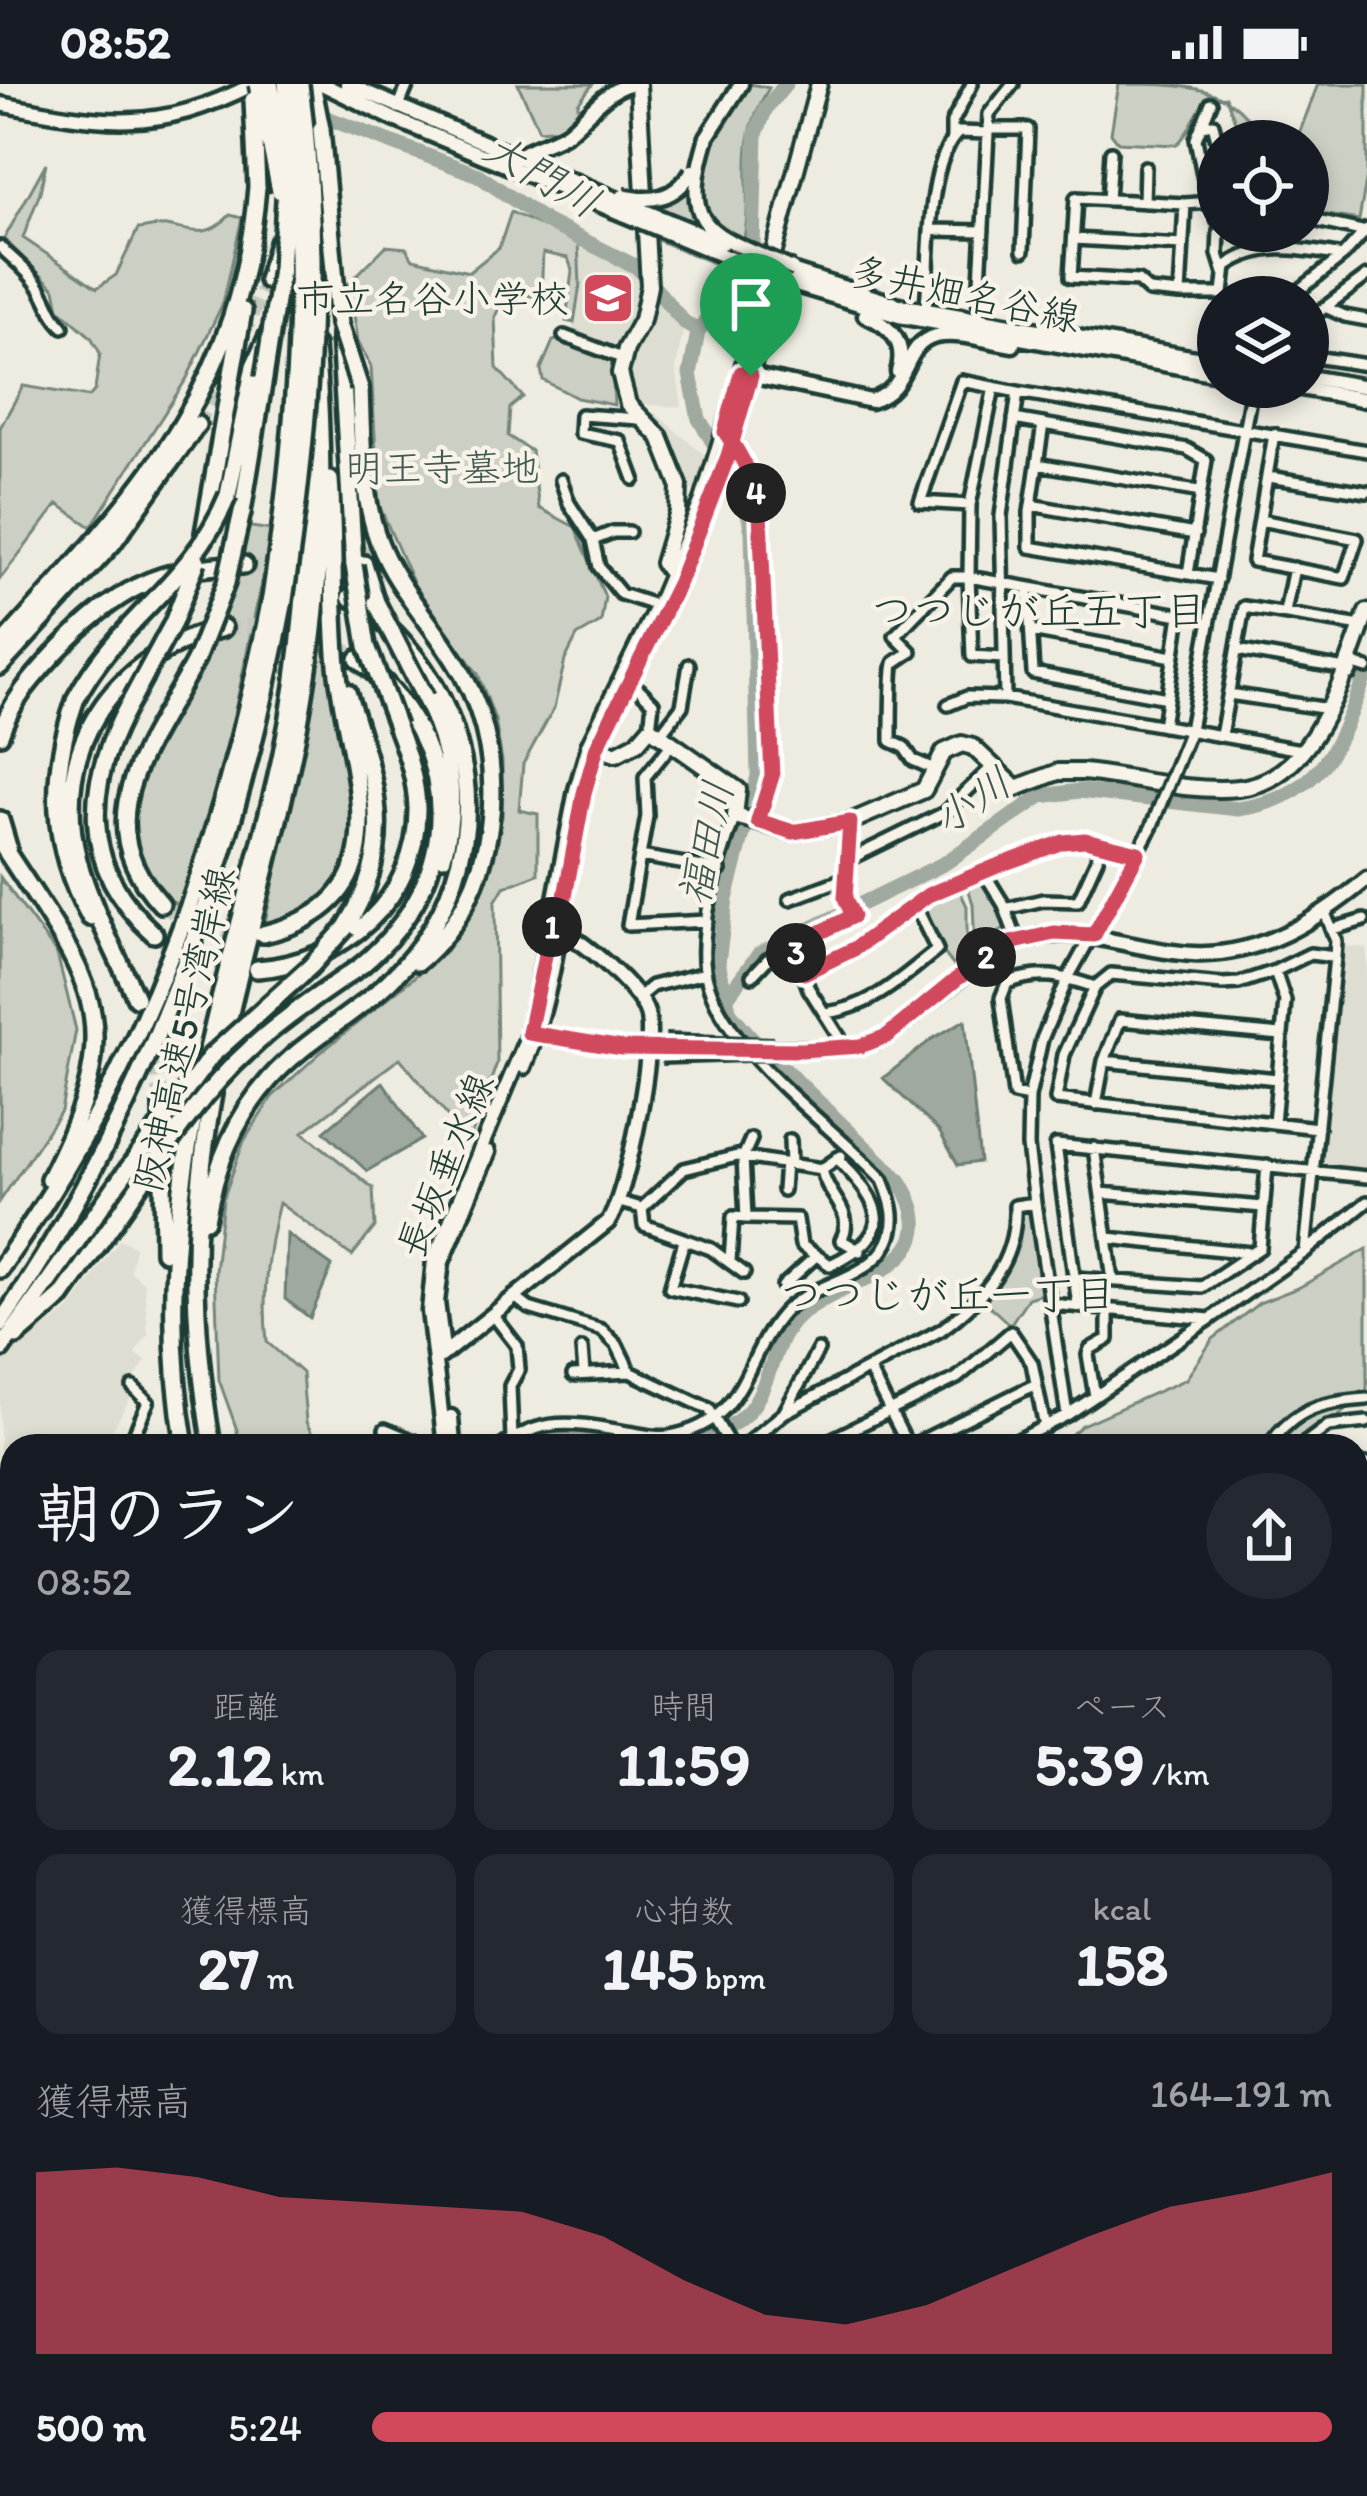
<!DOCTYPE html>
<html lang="ja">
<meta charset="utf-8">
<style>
:root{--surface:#171b24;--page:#242831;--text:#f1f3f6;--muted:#9ea1a6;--accent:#d1495b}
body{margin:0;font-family:Itim,"Klee One",sans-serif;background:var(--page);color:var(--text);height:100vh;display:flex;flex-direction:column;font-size:45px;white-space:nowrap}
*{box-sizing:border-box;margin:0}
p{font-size:39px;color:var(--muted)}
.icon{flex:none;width:66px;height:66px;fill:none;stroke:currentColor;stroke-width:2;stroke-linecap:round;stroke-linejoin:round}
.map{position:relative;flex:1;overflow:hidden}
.panel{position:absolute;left:0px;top:1350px;width:1368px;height:1062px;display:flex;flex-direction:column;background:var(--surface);border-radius:36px 36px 0 0;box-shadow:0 6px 18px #0003}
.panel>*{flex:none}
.tools{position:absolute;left:1197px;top:36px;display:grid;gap:24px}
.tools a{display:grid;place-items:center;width:132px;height:132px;border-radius:50%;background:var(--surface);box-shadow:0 6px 18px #0003;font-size:60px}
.pin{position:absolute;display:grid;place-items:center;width:102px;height:102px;color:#fff;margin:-123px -51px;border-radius:50% 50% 50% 0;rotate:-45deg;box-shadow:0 0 12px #0007}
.pin .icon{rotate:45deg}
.km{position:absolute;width:60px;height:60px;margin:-30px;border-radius:50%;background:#222;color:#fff;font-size:33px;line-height:60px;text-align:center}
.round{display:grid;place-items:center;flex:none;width:126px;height:126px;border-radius:63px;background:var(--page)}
.summary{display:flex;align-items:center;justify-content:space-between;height:204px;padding:0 36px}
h1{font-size:66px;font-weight:700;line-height:90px}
.metrics{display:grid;grid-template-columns:repeat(3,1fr);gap:18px;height:204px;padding:12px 36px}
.metrics div{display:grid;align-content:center;border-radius:24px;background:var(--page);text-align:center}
.metrics b{font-size:60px;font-weight:700}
.metrics small{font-size:33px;font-weight:400}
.metrics p{font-size:33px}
.chart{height:336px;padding:24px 36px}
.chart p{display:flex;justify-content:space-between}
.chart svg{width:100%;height:216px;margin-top:12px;fill:var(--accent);opacity:.7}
ul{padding:0 36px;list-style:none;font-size:39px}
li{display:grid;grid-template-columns:192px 144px 1fr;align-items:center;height:90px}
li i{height:30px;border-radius:15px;background:var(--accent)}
.status{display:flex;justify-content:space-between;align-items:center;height:84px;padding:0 60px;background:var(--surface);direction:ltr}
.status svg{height:33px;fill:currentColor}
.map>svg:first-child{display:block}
.built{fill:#ddddd2}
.green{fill:#cccfc4;stroke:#76867c;stroke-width:3}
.water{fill:#9fa99f;stroke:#6c7e74;stroke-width:3}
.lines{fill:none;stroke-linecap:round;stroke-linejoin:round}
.river{stroke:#9fa99f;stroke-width:15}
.highway-tunnel{stroke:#c5c9be;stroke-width:15;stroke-dasharray:15 8;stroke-linecap:butt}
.street-casing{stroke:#1f3d34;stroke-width:18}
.secondary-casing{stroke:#1f3d34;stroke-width:21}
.primary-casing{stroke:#1f3d34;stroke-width:22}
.highway-casing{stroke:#1f3d34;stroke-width:24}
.street{stroke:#f7f3e8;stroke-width:9}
.secondary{stroke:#f7f3e8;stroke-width:12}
.primary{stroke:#f7f3e8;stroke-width:14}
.highway{stroke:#f7f3e8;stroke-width:15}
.street-bridge-casing{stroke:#1f3d34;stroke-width:18;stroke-linecap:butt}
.secondary-bridge-casing{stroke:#1f3d34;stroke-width:21;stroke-linecap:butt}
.primary-bridge-casing{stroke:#1f3d34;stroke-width:22;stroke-linecap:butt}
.highway-bridge-casing{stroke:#1f3d34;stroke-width:24;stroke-linecap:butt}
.street-bridge{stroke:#f7f3e8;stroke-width:9}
.secondary-bridge{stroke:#f7f3e8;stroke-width:12}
.primary-bridge{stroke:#f7f3e8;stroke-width:14}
.highway-bridge{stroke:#f7f3e8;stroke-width:15}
.route-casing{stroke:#fff;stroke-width:24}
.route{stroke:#d1495b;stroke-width:15}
.labels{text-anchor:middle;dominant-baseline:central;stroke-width:9;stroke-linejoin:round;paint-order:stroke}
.street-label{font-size:39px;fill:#1f3d34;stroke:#f7f3e8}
.poi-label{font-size:39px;fill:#1f3d34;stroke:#f7f3e8;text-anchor:end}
.park-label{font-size:39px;fill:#425a51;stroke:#f7f3e8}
.water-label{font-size:42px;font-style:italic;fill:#3f584f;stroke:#f7f3e8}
.neighbourhood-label{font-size:42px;fill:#1f3d34;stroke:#f7f3e8}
</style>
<div class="status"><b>08:52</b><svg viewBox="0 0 49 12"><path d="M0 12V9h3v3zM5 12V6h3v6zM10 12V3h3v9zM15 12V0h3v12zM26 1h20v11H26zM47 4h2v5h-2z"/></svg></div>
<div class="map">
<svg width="1367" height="2412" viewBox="0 0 1367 2412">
<rect width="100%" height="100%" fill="#eeece1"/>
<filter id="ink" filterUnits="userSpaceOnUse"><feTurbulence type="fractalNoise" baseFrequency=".00833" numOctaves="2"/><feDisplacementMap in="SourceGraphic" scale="24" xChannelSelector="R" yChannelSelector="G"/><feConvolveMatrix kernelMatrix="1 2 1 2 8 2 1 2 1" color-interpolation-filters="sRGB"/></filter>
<g filter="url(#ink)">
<!-- built -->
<path class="built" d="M578,164l28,4 33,20 -5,48 -19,31 -43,-17 8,-50z
M657,216l26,31 -7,37 6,39 -45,-3 -12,-27 3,-19 26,-42z
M638,327l18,3 53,45 -11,33 -14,-4z
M1345,862l22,2v223l-44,-5 17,-216z
M120,1155l15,8 -5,24 14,12 4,52 -13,18 11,8 -20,30 5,6 -28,49h-91v50l-12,-7v-123l11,-14 56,-40z"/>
<!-- green -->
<path class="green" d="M518,0h75l-15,19v10l-18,15 -21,2z
M751,0l18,4c-44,69 -3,113 -36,183l-83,-34 -3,-35 54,-29 23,-57z
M1119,0c67,0 117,0 143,57h-20l-16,-44c-34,1 -28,30 -50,48l-58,-3 -7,-9z
M1318,0h49v91l-8,45 -51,-8v-71h-44l15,-13 20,6z
M46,79l-6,29 -17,46 74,50 19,-13 22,-46c9,-1 21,-4 29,-3 27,5 40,13 63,-11l12,3 -19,85 -36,75 -96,149 -33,-23 -58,75v-151l23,-42 66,11 6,-7 5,-37 -9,-16 -32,-28 -4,-20 -51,-50z
M511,128l67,31 2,41 -6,39 -8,-2 6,-51 -4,-12 -25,-5 -2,43h-37l-9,21 2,51 26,29 -13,11 -2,28 23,15 8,57 36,19 30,70 -4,25 -24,14 -12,24 -11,48 -31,56 -4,46 19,4v60l-34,13 -9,15 2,161 -28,79 -69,-84 -97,74 70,56 2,39 -23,29 -73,-53c-12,47 -17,90 -12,139l35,31 4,49 10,20 -2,4h-76l-1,-16 -18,-50 -4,-109 8,-72 21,-58 28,-44 48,-44 126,-102 29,-48 27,-86v-56l-7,-41 -17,-46 -63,-87 -36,-82 -8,-138 -13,-26 -9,-58 37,-37 20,2 7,11 56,13 30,-24z
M561,255l51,18 2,48 -37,-7 -34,-18 -2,-11 12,-28z
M244,442l28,4 -45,220 -48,156c-20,-13 -33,-27 -40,-50 -26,-87 44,-142 72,-217l16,-5 -4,-25 15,-35z
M321,557c22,74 65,207 -6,264 -17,14 -28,19 -50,17l40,-179z
M0,793l57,77 19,76 -15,81 -61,90z
M981,795l27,47 -33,23 -2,-45 -6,-20z
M958,803l9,19v49l-14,10 -13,-17 -19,-41 1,-4z
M1031,1124l14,85 -17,5 -18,27 -28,-26c24,-28 40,-53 39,-90z
M1367,1165v140l-60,57h-249l24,-21 104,-46 27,-40 46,-36 41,-16z
M7,1585l5,3v222h-12v-222z
M0,1869l12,2 -3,191h-9z"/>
<!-- water -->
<path class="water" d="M965,936l15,142 -22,3 -19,-34 -56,-53 49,-39z
M383,998l39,57 -55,32 -43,-40z
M287,1150l45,32 -22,52 -25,-19z"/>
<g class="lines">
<!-- river -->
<path class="river" d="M327,34l151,57 67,46 92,46 46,54 15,11
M727,913l32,-43 186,-91 96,-67 38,-5 159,18c87,-12 101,-66 129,-138
M521,1362l25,-10 97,10
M663,1362c33,-5 70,-12 91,-42 18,-27 18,-59 41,-84 41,-44 163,-47 105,-139l-151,-146 -19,-22 -12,-50 8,-64 32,-123 -6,-244 -8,-38 -45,-75 -9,-45 8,-42 55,-86 3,-112 10,-26 20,-24
M321,2400l11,12
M425,2400l17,12
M380,2412l6,-12"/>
<!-- highway-tunnel -->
<path class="highway-tunnel" d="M242,252l25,-56
M197,341l34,-67
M358,440l6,40
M244,481l54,9 52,23
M223,544c50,-6 93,3 135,31
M161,820l30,20 57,11
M154,850l32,19 50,15
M136,914l18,57 8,49"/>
<!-- street casing -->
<g class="street-casing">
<path id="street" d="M1211,19l-15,36 10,51 12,31
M398,24l10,-24
M1201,42l12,-2 5,20
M988,45h40l-5,122
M988,49l1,-19 24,-30
M952,54v-15l20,-39
M1108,116l3,-48
M1144,118l1,-35
M1210,118l-25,2 -5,90h43l3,-28c37,-26 75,-17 117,-10
M1308,135l58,13
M932,146l51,1
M1219,147l-1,23 6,19
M1074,155l108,6
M0,163c14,13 33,28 42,45 9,16 8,21 21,35
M1180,210l-31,-3 -11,-10 -67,-4 5,-79 109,6
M1291,213l52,-41 24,-27
M1327,224l18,8 22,4
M926,226c4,-45 -1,-148 33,-178l29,1 -10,187
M1308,236l59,-44
M564,252l58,22
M1308,272l59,9
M994,303l-24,118 -1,72 211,38 -17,111
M1014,335l173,30 19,11 -18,114
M1043,340l-13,88v35l188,32
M731,356l23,41 5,32 14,263 -15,45
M1037,380l164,28
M1268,393l99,15
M634,395l-14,-38 -40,-8 1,-18 58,4
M561,396l8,23 24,37 6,27 22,27 37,12
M970,421l-50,-3 42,-121 56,11
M1031,421l164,29
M1260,436l97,19 -13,39 -91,-17 21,-127
M593,456l20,-8h16
M1028,504l5,85 134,25
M1285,528l9,-44
M1031,547l142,26
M1237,566l108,19
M1350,590l4,-10 13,4
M639,605l14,14 -3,25
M1229,610l100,15
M948,621l19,-8 38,1
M659,652l23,-30 7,-41
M1221,652l23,-129 117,19
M671,661l-26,32 2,39 -19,109 79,-4
M1301,666l-296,-52 -4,-182 17,-124 349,59
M1180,671l10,-25 62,-343
M934,685l-21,-9 -9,-13 -13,-6c0,-10 0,-75 3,-78 1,-1 16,-11 17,-11l-16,-16 57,-59h17l3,79 32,2
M640,772l80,14
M848,776l96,-47 49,-47
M983,787l21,34 13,36
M790,815l56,-21
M1005,825l38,-9 35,1 19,-42 2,-17
M1333,845l31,-9
M1275,887l35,-17 25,3
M804,889l50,-25 75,-53 68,-29 66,-24 22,-2 52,13
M752,892l15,-16 26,-14
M1095,903l16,-13 112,10 16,-1 36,-12 10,30 -11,122
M640,912l12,-10 53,-13
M826,929c47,-6 75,-35 111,-63l-22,-45
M840,964v-10l-31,-49 -16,-43 60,-29 -8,-19 5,-76
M1104,977l173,18
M1029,1013l-15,-3 -13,-96 6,-15c33,-13 55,-7 88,4l-31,68 -8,44 262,29
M1096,1020l8,-43 16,-41 161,15
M790,1056l1,24
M1094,1064l19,132
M841,1072l-19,13c4,28 35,42 19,71l19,11
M783,1106l2,-27
M1101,1109l162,14
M619,1118l23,6 2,17 67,24 33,24
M1035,1119l32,212
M642,1124l42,-39 53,-13 85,13
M746,1134l51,1 4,26 29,20c68,-32 53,-60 7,-107
M1108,1154l143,15
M684,1157l-14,47 68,14
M1305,1168l62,-50
M730,1177l3,-44 13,1 -3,-61 8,-18
M1076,1194l126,9 58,-39 7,-82
M783,1202l33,-30
M516,1214l13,10 73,22 15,15 13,27 79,37 18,31 -11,6
M1051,1220l159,15 95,-67 30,-295 1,-16 -12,-31
M1078,1221l-22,-160 311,32
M494,1232l23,30 2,23 -9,17 2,53
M582,1265l2,24
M870,1287l38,75
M573,1291l57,-3
M1095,1312l-7,-41 2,-6 18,-10v-30
M784,1329l34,-63
M385,1345l41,17
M129,1362l19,-44 -15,-15
M502,1362c46,-33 80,-21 132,-13 11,2 25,5 36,3 78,-14 72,-77 113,-123 27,-30 87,-33 105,-71 10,-22 4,-40 -5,-62 -52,-56 -166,-133 -178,-210 -7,-44 15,-112 30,-154
M744,1362l40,-33 157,-83c43,-32 76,-68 74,-124l20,-3 -7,-57 1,-49 13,-58 26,-61 83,-150
M818,1362l139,-68 54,-46 21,31 13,64
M911,1362l125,-62
M1006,1362l61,-31 143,-96
M1269,1362c25,-38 55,-44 98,-47
M1301,1362l27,-20 39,-4
M1356,1380h11
M1356,1421h11
M1356,1460l11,1
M1356,1500h11
M1356,1540l11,-8
M1356,1590l11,8
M1356,1631l11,-17
M1356,2054h5l1,-18h5
M0,2318l12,5
M222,2400l28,12
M434,2400l17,12
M355,2404l9,8
M183,2412l5,-12
M278,2412l5,-12
M375,2412l5,-12"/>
</g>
<!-- secondary casing -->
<g class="secondary-casing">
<path id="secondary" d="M322,0l72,35 219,91
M347,0l271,116
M0,20c104,20 156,30 254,-20
M707,53l34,-53
M515,74c17,-12 37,-15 53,-26 20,-16 37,-42 62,-48
M791,187l108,34 319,57
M789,199l110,33 319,58
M865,231c26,11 42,28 33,57
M745,290l126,27c41,-12 30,-57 65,-65 24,-5 54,6 77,9
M1308,293l59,10
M1295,303l72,13
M534,950l87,14
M823,965l37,-3 27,-10 107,-85c73,-37 125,-1 199,3 67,3 124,-34 174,-75
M524,983c42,-102 39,-216 73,-320
M443,1265l-6,-47 5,-40 46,-110
M441,1272l167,-134c19,-26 49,-179 39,-209 -7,-24 -71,-80 -95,-86
M451,1333l2,29
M445,1362l-16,-135 5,-51 95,-227 47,-243 13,-45
M0,1564l12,7
M1357,1698l10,-22
M1356,1717l11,-26
M1356,1906l11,31
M1356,1935l11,28
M0,2197l12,1
M1356,2368l11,-12
M473,2400l26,12
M11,2412l5,-12
M21,2412l4,-12
M826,2412l47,-8 44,8
M1127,2412l57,-4 64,4
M1318,2412l10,-12"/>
</g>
<!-- primary casing -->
<g class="primary-casing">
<path id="primary" d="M638,0l11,202 -7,34 -16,29 -6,24 8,31 32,33 19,48 -1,27 -15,51 13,17
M819,0l-83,309 -33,107 -40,95 -74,150 27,9 21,-11 13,-15 88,62 -3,26 58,16 57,-10 74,-32 20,-38 18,-8 11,3 43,41 42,-16h25c50,5 106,21 156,16 78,-8 104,-115 128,-176
M733,356l34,-128
M1356,2095l11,-4"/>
</g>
<!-- highway casing -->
<g class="highway-casing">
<path id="highway" d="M312,0l9,45
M314,103l12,58
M267,196l11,-37
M340,250l14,231
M360,304c2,51 1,106 19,154 19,50 59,86 84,133 49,89 37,219 -45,287
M228,411l26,-129 15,-32
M242,428l22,-134
M204,449l39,-222
M364,480l12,38
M0,563c133,-148 240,-250 257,-460
M358,575c107,84 108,219 4,306
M0,582l112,-122 85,-119
M76,614c-27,76 -26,148 14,219
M425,614c26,51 33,103 18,159
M132,615c-48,83 -54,167 22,235
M0,651c11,-34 33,-58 57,-84 57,-60 102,-86 187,-86
M0,736l8,27
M0,758c90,139 133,175 49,337
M161,820c-80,-87 -7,-163 35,-245
M346,843c53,-85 29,-147 1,-235
M263,850c151,-35 83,-167 74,-269 -6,-62 -2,-123 -7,-185
M257,885c86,-6 161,-70 160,-161 -1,-29 -10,-55 -20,-81
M136,914c-20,-45 -45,-90 -58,-138 -29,-112 36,-206 145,-232
M162,1020l2,148
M206,1136c9,-51 27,-100 63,-140 30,-34 71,-57 106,-86 74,-62 110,-159 82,-254 -17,-60 -55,-109 -107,-143
M0,1185c150,-210 221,-420 271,-671
M0,1240c149,-217 236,-467 284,-724
M16,1252l46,-40 66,-94
M1,1265l116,-165
M185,1362c-43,-245 44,-454 96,-688 22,-102 28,-204 28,-308
M212,1362c-13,-77 -20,-159 -14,-236 12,-173 76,-339 105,-509 20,-117 22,-237 12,-355
M1356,2124l11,-6
M1356,2140l11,-7
M1356,2156l11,-6
M1356,2175l11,-7
M1356,2192l11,-8
M0,2269l12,1
M0,2284h12
M506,2400l114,12
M624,2400c32,11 65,12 96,0
M753,2412l17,-12"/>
</g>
<!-- street -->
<use href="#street" class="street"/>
<!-- secondary -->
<use href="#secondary" class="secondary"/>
<!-- primary -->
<use href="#primary" class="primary"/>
<!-- highway -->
<use href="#highway" class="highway"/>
<!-- street-bridge casing -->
<g class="street-bridge-casing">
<path id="street-bridge" d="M1151,744l29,-73
M665,957l108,4
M661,973l118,-4"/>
</g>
<!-- secondary-bridge casing -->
<g class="secondary-bridge-casing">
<path id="secondary-bridge" d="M707,53c-30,97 6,96 85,132
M623,112c29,7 53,3 69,-25
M618,116l104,43
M613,126l176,73
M621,964l202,1"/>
</g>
<!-- primary-bridge casing -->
<g class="primary-bridge-casing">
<path id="primary-bridge" d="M723,386l10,-30"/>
</g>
<!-- highway-bridge casing -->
<g class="highway-bridge-casing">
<path id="highway-bridge" d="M258,0l22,107
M270,0l16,79
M253,16l4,87
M321,45l18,195 21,64
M264,294l17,-109 6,-103
M354,481l13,81 30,81
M271,514c26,-172 38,-340 15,-514
M284,516c27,-181 39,-334 16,-516
M376,518l49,96
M196,575l30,-76 16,-71
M76,614c43,-81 115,-113 152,-203
M132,615l41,-76 24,-62
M117,1100l94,-128 100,-90 35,-39
M128,1118c37,-54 73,-109 122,-153 34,-32 74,-57 112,-84"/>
</g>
<!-- street-bridge -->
<use href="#street-bridge" class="street-bridge"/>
<!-- secondary-bridge -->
<use href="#secondary-bridge" class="secondary-bridge"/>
<!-- primary-bridge -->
<use href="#primary-bridge" class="primary-bridge"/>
<!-- highway-bridge -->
<use href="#highway-bridge" class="highway-bridge"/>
</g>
</g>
<g class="lines" filter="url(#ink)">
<!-- route casing -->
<g class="route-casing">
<path id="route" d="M751,292l-23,80 -49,126 -82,165 -13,46 -25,136 -8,-2 -22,106 93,15 180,2 58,-4 27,-10 71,-58 52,-35 44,-10 40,2 44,-82 -53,-13 -22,2 -66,24 -69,29 -74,54 -50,24 -11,-27 60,-30 -8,-18 5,-76 -57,10 -35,-11 14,-45 -12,-263c-6,-33 -16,-54 -35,-81l16,-59 10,3"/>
</g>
<!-- route -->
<use href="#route" class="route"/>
</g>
<!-- icons -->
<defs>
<g id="school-square" transform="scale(2.7)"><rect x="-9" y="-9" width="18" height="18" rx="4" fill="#d1495b" stroke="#f7f3e8"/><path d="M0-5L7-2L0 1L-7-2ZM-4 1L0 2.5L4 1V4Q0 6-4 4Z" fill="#fff"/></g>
</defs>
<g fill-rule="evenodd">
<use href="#school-square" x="608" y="214"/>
</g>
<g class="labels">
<!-- street labels -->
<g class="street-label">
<text transform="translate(965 210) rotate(12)">多井畑名谷線</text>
<text transform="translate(184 945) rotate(-77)">阪神高速5号湾岸線</text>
<text transform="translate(445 1081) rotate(-68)">長坂垂水線</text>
</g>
<!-- poi labels -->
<g class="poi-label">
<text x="569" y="214">市立名谷小学校</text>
</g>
<!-- park labels -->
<g class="park-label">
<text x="442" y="383">明王寺墓地</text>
</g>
<!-- water labels -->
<g class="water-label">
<text transform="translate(542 91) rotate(30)">大門川</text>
<text transform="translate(972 717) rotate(-34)">小川</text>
<text transform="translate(706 759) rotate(-78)">福田川</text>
</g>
<!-- neighbourhood labels -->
<g class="neighbourhood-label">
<text x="1039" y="526">つつじが丘五丁目</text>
<text x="948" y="1210">つつじが丘一丁目</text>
</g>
</g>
</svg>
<div class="tools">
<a><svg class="icon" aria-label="locate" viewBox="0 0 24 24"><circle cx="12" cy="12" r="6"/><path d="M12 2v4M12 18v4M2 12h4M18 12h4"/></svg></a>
<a><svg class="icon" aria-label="layers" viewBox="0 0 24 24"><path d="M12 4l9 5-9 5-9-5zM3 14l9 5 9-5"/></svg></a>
</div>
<div class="pin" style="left:751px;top:292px;background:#1e9e55"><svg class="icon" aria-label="arrive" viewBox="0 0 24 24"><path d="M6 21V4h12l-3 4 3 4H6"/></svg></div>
<b class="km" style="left:552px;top:843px">1</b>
<b class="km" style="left:986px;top:873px">2</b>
<b class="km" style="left:796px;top:869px">3</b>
<b class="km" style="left:756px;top:409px">4</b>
<section class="panel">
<div class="summary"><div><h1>朝のラン</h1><p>08:52</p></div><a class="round"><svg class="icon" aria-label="share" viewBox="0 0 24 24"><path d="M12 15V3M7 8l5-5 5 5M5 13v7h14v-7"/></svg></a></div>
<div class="metrics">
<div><p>距離</p><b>2.12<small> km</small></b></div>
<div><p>時間</p><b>11:59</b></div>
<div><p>ペース</p><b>5:39<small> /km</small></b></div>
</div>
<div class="metrics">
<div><p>獲得標高</p><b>27<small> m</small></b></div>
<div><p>心拍数</p><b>145<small> bpm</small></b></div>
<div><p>kcal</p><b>158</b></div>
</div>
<div class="chart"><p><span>獲得標高</span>164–191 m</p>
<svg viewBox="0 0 160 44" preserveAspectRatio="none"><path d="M0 44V7L10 6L20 8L30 12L40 13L50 14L60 15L70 20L80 29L90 36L100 38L110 34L120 27L130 20L140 14L150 11L160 7V44z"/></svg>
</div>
<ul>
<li><b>500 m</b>5:24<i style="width:100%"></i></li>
</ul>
</section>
</div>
